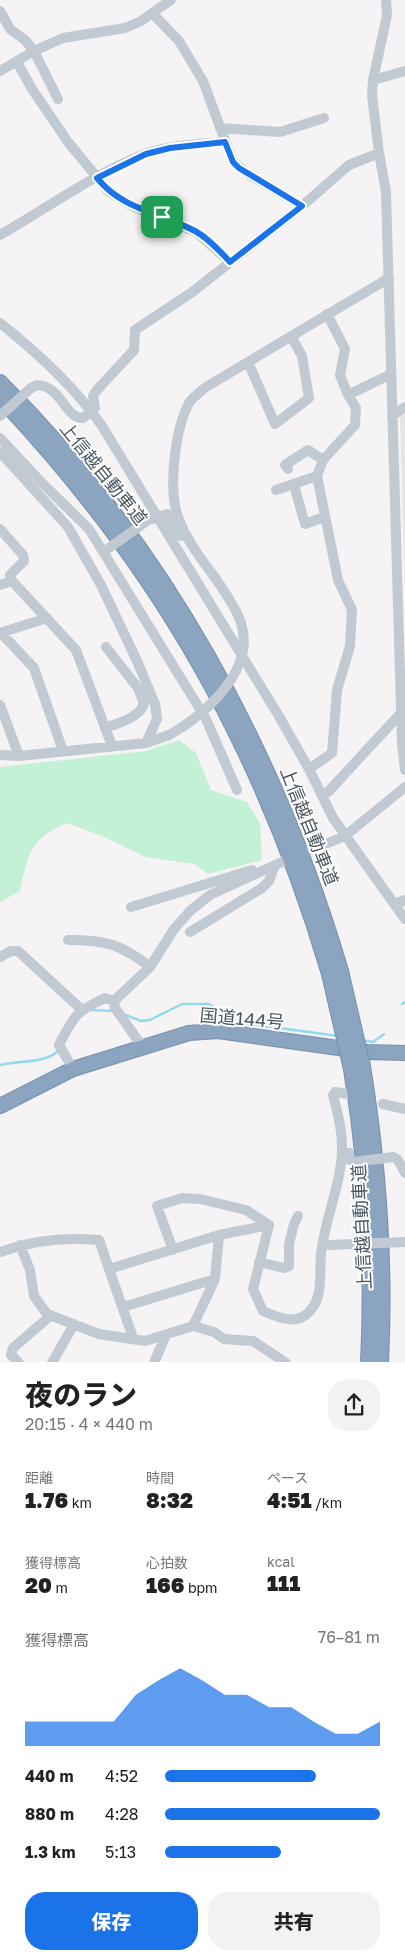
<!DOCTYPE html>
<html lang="ja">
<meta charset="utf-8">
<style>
:root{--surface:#fff;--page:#f2f2f2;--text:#222;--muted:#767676;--accent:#1a73e8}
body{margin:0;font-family:"Golos Text","Noto Sans JP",sans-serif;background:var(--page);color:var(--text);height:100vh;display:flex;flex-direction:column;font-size:19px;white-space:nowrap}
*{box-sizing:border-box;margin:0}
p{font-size:16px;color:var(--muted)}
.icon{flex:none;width:28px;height:28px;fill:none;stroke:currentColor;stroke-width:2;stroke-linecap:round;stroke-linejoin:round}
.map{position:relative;height:1362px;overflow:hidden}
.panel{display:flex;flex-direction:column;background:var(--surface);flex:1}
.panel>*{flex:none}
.pin{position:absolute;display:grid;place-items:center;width:42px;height:42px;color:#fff;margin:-21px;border-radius:10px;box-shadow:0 2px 8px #0006}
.round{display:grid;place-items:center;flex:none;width:52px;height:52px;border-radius:20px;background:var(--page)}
.overview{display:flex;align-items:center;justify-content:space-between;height:85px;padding:0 25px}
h1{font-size:28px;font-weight:800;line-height:38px}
.stats{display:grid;grid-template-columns:repeat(3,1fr);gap:8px;height:85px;padding:5px 25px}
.stats div{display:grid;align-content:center}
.stats b{font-size:21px;font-weight:800}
.stats small{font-size:14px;font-weight:400}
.stats p{font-size:14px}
.chart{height:140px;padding:10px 25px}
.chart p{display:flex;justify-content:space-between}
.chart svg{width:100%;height:90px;margin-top:5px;fill:var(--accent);opacity:.7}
.cta{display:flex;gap:10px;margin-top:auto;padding:10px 25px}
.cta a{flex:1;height:58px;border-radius:20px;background:var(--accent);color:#fff;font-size:20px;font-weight:800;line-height:58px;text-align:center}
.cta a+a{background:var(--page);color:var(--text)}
ul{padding:0 25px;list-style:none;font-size:16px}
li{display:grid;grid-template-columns:80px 60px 1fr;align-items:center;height:38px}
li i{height:12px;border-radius:6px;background:var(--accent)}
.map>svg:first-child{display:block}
.education{fill:#e6e4e5}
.green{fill:#c3f1d5}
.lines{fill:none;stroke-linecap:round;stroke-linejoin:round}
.stream{stroke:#90daee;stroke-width:2.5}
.highway-casing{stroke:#7690ad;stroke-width:16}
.minor{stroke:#c1cad2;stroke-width:10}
.highway{stroke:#8ba5c1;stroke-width:14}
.highway-bridge-casing{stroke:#7690ad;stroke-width:16;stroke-linecap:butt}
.minor-bridge{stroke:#c1cad2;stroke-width:10}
.highway-bridge{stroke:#8ba5c1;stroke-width:14}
.route-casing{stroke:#fff;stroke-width:10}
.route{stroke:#1a73e8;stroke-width:6}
.labels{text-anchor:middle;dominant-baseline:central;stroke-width:4;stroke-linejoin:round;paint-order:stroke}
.street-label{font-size:18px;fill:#4a5661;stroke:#fff}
</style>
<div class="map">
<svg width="405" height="1363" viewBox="0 0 405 1363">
<rect width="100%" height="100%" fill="#f5f3f3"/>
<!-- education -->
<path class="education" d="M405,411v180l-5,-176z"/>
<!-- green -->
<path class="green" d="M179,740l17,13 15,37 36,12 13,21 2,37 -54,14 -14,-10 -48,-7 -44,-21 -35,-13c-37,15 -39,31 -47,68l-20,11v-135l146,-16z"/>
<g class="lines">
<!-- stream -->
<path class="stream" d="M402,1004l3,-2
M91,1010l22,1
M123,1014l18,7 9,-1 32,-16h27l27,18 102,14
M361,1040l12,2 11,-8
M0,1065c18,-5 44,-1 58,-14"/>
<!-- highway casing -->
<g class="highway-casing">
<path id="highway" d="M0,382c164,163 276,369 341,589
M0,398c161,170 263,352 329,576
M363,1066c16,99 23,196 18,297
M351,1069c16,98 22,194 17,294
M0,1106l73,-37 116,-36 29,-2 149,21 38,1"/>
</g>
<!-- minor -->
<path class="minor" d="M386,0l1,15 -14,65 -1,15 7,58 7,39 16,551 3,27
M0,11l10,18 15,11 9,11 24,48
M152,13l27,28 24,40 30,81 18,14 51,30
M17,62l15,27 36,53 41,50 25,15 62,25 34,30
M0,71l34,-20 29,-13 62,-10 16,-7 30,-21
M373,80l32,-9
M220,128l60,4 44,-14
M0,235c48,-27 93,-61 145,-81 25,-9 54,-10 80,-12
M0,323c38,30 74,63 102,103l178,292 29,51 24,49 72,101
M248,362l27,62 34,-26 -7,-42 -11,-20
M31,388l6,-3c25,1 28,34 46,33l12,-10 -2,-12 4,-6 37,-40 1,-20 56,-37 111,-87 47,-41 30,-12
M348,395l43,-21
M392,416l13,-9
M0,438l40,43 49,48 117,190 31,71
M0,452l68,75 33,58 36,76 18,43 2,15 -11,24
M288,469l-3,-4 23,-15 15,10
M294,485l11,39 19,-7
M276,490l41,-14
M153,519l14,-5 14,22
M0,529l23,26 1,6 -14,14 2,6
M216,579c-14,-19 -30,-39 -38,-62 -10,-28 -3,-88 11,-114 4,-6 11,-11 17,-16l183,-109
M0,585l12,-4 64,69 36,96
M0,633l47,-15
M1,633l33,35 29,83
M0,705l19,51
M105,728c13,-5 34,-10 39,-24l-6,-16 -32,-41
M0,755l19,1 127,-13 23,-8
M309,769l23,-16 5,-63 13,-44 2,-36 -14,-30 -21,-104 6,-16 32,-35 1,-17 -9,-15 -7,-18 5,-26 -18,-35
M328,792l73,-79
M311,850l34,-14 60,-49
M395,904l10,-4
M131,907l121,-37
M190,932l72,-44 7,-7 6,-16
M68,940c37,0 53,4 82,27
M0,957l11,-6h7l63,58
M142,1046l-27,-38 -1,-7 36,-34 24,-38 17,-19 19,-15 74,-34
M73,1069l-14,-24c15,-29 16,-33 46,-47l9,3
M383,1104l22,5
M342,1153h7l1,7 4,2
M393,1157l5,3 7,13
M269,1225l-16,64 10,22c14,6 33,15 46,1 15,-15 10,-39 12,-58 4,-37 22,-73 21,-110 0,-16 -5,-33 -9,-49l2,-3 13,2
M20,1245l10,25 4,26 13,18 52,20 46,7 48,-15 21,6 10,7 29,2 33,22
M173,1250l-16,-44 25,-8 18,1 46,11 23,15
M0,1252c32,-12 65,-15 99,-12l34,98
M259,1262l25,6 5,-2v-22l5,-20 4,-8
M109,1269l110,-34 50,-10
M123,1307l92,-28
M193,1326l22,-47 4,-44
M19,1363l-8,-8 2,-7 37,-32
M52,1363l22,-39
M154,1363l12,-28"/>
<!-- highway -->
<use href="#highway" class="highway"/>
<!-- highway-bridge casing -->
<g class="highway-bridge-casing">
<path id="highway-bridge" d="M341,971l22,95
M329,974l22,95"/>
</g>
<!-- minor-bridge -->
<path class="minor-bridge" d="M0,416l31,-28
M109,548l38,-27
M169,735c36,-20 87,-65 72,-112 -5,-16 -16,-30 -25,-44
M354,1162l39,-5
M329,1245l76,-3"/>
<!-- highway-bridge -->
<use href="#highway-bridge" class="highway-bridge"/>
</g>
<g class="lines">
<!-- route casing -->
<g class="route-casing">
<path id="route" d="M225,142l8,20 6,6 63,38 -72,56c-10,-11 -22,-24 -35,-31 -35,-19 -71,-20 -98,-53l49,-24 24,-6z"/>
</g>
<!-- route -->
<use href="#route" class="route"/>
</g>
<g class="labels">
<!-- street labels -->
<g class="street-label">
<text transform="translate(104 473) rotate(51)">上信越自動車道</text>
<text transform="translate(310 826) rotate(68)">上信越自動車道</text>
<text transform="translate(242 1018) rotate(5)">国道144号</text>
<text transform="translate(361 1227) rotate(-93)">上信越自動車道</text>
</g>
</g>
</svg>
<div class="pin" style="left:162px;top:217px;background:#1e9e55"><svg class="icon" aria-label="arrive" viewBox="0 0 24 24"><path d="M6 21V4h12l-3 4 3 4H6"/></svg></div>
</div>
<section class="panel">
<div class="overview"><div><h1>夜のラン</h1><p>20:15 · 4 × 440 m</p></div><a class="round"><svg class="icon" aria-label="share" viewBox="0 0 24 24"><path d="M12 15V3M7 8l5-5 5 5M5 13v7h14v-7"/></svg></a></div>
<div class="stats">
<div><p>距離</p><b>1.76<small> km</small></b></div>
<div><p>時間</p><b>8:32</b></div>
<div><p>ペース</p><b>4:51<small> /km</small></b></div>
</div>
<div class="stats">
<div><p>獲得標高</p><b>20<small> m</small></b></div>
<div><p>心拍数</p><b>166<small> bpm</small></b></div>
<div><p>kcal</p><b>111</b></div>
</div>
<div class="chart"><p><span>獲得標高</span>76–81 m</p>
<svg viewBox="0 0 160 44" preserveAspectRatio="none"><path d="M0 44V32L10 32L20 32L30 32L40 32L50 19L60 12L70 6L80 12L90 19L100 19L110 25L120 25L130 32L140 38L150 38L160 32V44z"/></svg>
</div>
<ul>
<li><b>440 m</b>4:52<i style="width:70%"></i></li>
<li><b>880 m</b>4:28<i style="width:100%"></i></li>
<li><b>1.3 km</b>5:13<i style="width:54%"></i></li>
</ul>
<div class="cta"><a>保存</a><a>共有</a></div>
</section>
